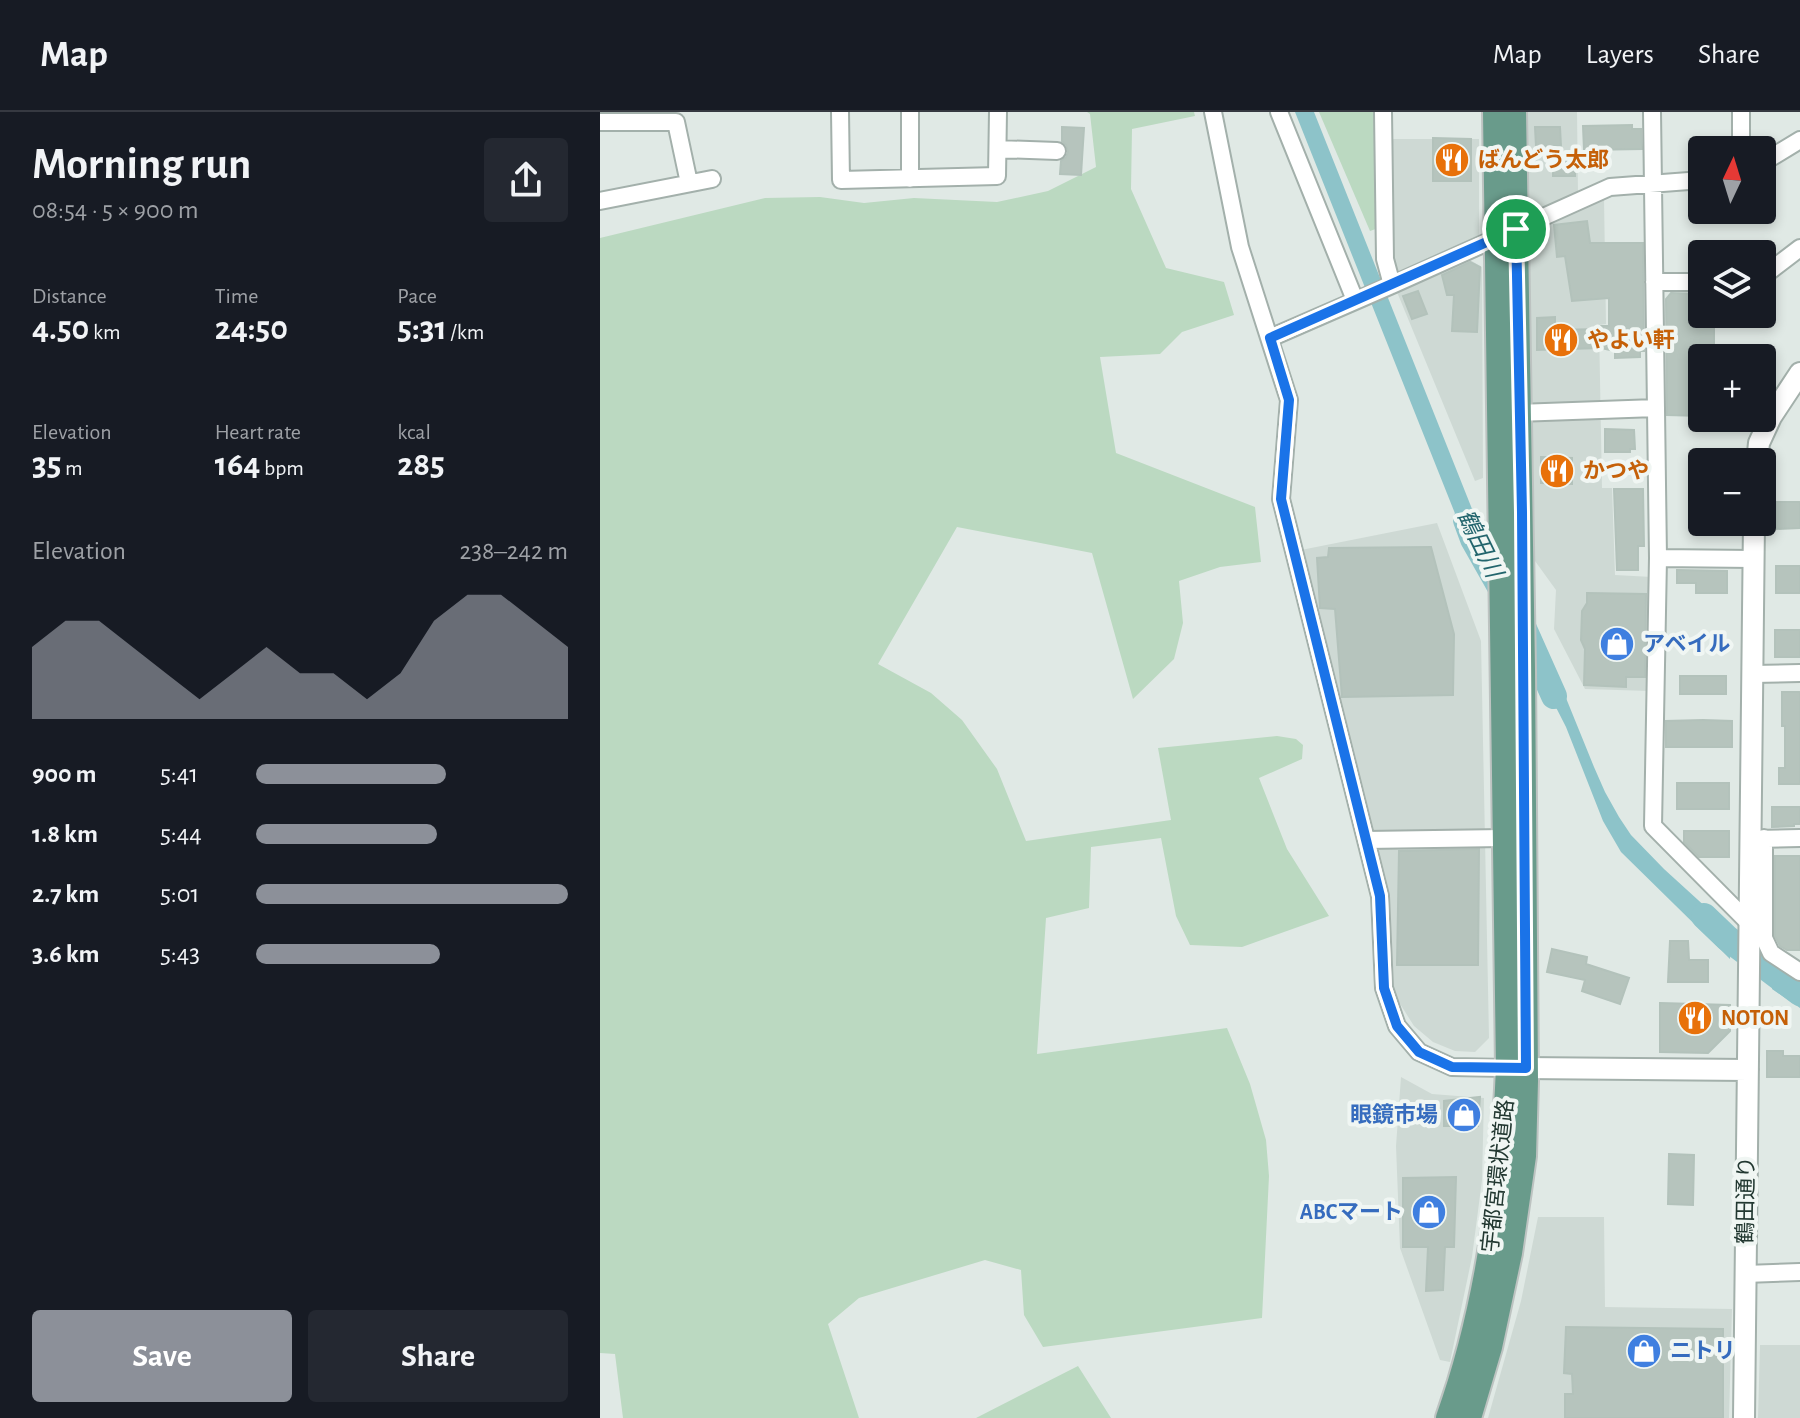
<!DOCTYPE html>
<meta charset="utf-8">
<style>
:root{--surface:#171b24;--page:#242831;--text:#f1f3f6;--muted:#9ea1a6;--line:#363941;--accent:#8c9099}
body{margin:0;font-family:"Alegreya Sans","Noto Sans JP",sans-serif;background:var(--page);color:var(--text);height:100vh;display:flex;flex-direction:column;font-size:30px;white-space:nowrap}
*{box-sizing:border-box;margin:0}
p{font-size:26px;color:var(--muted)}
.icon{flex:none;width:44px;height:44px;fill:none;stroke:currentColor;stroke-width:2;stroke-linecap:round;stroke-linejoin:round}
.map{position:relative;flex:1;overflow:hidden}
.details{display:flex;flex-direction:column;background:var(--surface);width:600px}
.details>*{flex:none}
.needle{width:52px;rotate:4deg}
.buttons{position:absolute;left:1088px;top:24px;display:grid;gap:16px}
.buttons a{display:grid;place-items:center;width:88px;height:88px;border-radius:8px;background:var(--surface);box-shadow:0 4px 12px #0003;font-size:40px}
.pin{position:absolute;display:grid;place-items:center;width:68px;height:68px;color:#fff;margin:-34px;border:4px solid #fff;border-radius:50%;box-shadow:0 2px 8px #0007}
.round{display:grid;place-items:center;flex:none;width:84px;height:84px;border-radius:8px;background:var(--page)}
.head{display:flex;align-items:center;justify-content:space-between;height:136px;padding:0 32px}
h1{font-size:44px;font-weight:700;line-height:60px}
.stats{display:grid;grid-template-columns:repeat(3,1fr);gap:12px;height:136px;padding:8px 32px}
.stats div{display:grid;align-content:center}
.stats b{font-size:34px;font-weight:700}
.stats small{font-size:22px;font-weight:400}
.stats p{font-size:22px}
.chart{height:224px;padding:16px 32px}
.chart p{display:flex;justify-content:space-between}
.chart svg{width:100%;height:144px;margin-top:8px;fill:var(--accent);opacity:.7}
.cta{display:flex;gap:16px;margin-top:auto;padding:16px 32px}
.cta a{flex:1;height:92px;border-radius:8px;background:var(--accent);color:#fff;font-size:32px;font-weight:700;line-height:92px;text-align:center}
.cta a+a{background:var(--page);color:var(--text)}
ul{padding:0 32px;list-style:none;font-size:26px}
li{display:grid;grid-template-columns:128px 96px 1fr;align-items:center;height:60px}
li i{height:20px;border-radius:10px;background:var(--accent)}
header{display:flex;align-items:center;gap:48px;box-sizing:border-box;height:112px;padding:0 40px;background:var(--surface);border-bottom:2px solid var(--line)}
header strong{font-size:38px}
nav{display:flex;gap:44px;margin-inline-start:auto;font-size:28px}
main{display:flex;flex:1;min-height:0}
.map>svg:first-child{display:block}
.built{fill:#ced9d4}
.green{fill:#bbd9c1}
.water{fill:#8dc3c9}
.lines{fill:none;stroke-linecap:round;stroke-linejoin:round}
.river{stroke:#8dc3c9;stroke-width:26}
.building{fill:#b6c4bd;stroke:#b3c2bb;stroke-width:2}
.minor-casing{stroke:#a3b0ab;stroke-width:20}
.tertiary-casing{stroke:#a3b0ab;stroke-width:24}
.primary-casing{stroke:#bdc3c1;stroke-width:28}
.minor{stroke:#fff;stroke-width:16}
.tertiary{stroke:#fff;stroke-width:20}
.primary{stroke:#699b8b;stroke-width:24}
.route-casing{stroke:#fff;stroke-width:16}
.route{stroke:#1a73e8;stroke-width:10}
.labels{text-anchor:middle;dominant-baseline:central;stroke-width:8;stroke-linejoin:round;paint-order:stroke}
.food-label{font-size:22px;font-weight:bold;fill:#c56008;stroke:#f0f6f3;text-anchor:start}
.shop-label{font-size:22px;font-weight:bold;fill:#366cbe;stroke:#f0f6f3;text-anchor:start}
.street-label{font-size:22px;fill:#223831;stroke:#f0f6f3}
.water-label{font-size:24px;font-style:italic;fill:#23656d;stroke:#f0f6f3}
</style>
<header>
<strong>Map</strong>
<nav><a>Map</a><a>Layers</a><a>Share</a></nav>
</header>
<main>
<section class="details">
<div class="head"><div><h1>Morning run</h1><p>08:54 · 5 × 900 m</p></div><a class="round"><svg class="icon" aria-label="share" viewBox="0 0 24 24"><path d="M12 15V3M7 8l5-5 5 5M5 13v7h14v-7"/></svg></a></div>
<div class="stats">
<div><p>Distance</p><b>4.50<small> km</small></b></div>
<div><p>Time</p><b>24:50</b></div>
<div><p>Pace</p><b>5:31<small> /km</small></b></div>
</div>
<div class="stats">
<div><p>Elevation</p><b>35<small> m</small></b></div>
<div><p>Heart rate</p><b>164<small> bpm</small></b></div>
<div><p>kcal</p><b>285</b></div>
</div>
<div class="chart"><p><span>Elevation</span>238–242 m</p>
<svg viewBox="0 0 160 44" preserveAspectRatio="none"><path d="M0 44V22L10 14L20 14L30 22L40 30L50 38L60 30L70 22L80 30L90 30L100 38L110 30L120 14L130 6L140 6L150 14L160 22V44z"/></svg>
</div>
<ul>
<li><b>900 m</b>5:41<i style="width:61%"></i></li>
<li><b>1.8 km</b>5:44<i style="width:58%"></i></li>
<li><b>2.7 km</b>5:01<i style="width:100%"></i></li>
<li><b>3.6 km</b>5:43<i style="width:59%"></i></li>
</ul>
<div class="cta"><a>Save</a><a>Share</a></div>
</section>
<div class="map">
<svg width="1200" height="1306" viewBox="0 0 1200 1306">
<rect width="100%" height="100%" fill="#e0e9e5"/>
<!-- built -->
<path class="built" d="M923,0h54l1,83 -53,24z
M788,27h91v102l-84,39z
M1004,86l2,126 -7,1 3,163h10l3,87 37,2 -2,114 -65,-2 -31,-60 2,-39 -21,-29 -6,-319 7,-14z
M870,148l12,7 1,211 -8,3 -78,-189z
M837,411l44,118 8,397 -14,14 -20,-1 -22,-9 -19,-16 -22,-35 -91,-441z
M801,965l31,17 52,4 -2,82 -10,77 -22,105 -10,-2 -40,-112 -4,-102z
M938,1105h66l1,90 127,2 -3,109h-241l33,-117z
M1160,1233h40v73h-42z"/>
<!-- green -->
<path class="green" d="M487,0h107l1,4 -63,13 -1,60 35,79 58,14 10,33 -52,17 -22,22 -60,3 16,96 139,54 6,55 -41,5 -41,14 4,42 -9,36 -41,40 -41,-146 -135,-26 -79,137 53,29 31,27 35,49 29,72 145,-21 -13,-72 119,-12 19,3 7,6 -1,14 -43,19 28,71 42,67 -87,31 -52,-2 -14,-29 -15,-78 -70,9 -2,61 -43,10 -9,136 190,-26 23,56 16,56 3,36 -7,142 -219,29 -19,-32 -3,-45 -36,-10 -126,38 -31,26 31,94h-236l-8,-64 -15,-1v-1115l165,-40 55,-1 44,6 50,-5 83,4 51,-11 48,-24 -6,-53z
M719,0h64l1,114 -14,5z
M478,1254l33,52h-135z"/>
<!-- water -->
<path class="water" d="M695,0h19l166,417 -1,32 -19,-35z
M940,522l54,133 11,25 14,25 12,18 33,34 67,61 -1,29 -109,-107 -18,-31 -37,-94 -26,-51z
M1173,858l27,17v21l-28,-19z"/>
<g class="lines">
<!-- river -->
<path class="river" d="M866,408l7,19 52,92 29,65
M1104,804l23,22 73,55"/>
</g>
<!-- building -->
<path class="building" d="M1032,13v4h9l1,20 -58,1 -1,-24z
M462,15l22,1 -3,47 -21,-1 1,-13 5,-4 2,-5 -2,-7 -4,-4z
M935,15h25l1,19h-25z
M833,26l38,1v42h-38z
M953,44h22v20h-22z
M987,109l3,22h53l1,108h-4v6l-25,1v-7l-14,-3 -64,2v-32l18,-1v13l46,-1v-3h8v-28l-37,3 -7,-45 -8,1 -3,-32z
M870,150l10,5 -3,65 -25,-1 2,-36h-7l-5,-20z
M818,179l9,23 -15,5 -9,-23z
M1071,181l31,1v20h12v44h-12v58l-35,-1 -1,-116z
M1005,317l29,1 1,19h-5v3h-25z
M941,345l31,1v26l-31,-1z
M1014,377h29l1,57h-6v24h-21z
M1176,390h24v26l-24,1z
M831,435l23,87 -1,61 -111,2 -7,-88 -15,-1 -3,-50 11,-1 1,-9z
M1176,454h24v27h-24z
M1077,458l50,1v22h-31v-10h-19z
M987,481l59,1 -1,83h-19v10l-42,-2 1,-36 -4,-9 1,-29 5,-8z
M1175,518h25v27h-25z
M1080,564h46v18h-46z
M1182,580h18v92h-21v-16h6v-42h-3z
M1103,608l29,1v26h-66v-26z
M1077,671h52v26h-52z
M1172,695h28v17h-6v2l-22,1z
M1084,719h45v26h-30l-15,-15z
M879,737l-1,116h-81l2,-114z
M1175,744h25v94h-13l-7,-4 -5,-10z
M1070,829h18l1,19h19v22h-40z
M952,837l35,8 -1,7 43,14 -9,26 -38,-13 3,-11 -38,-8z
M1060,891l70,2v26l-22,22 -48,-1z
M1167,939h16v5h17v21h-33z
M880,985l-2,29h-34v-25z
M1069,1042l25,1 -1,50 -25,-1z
M856,1065l-2,70h-9l-2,43 -17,1 2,-44h-25v-69z
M966,1215l157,2v89h-158v-24h8l-1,-20 -8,-1z"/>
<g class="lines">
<!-- minor casing -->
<g class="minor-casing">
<path id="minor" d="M240,0l1,68 156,-4 1,-64
M613,0l27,135 49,153 -8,99 99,397 4,92 13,38 22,26 33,15 56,1
M679,0l76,188
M783,0l2,147 7,26
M1052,0l6,446 -5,268 98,99
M1141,0v38
M0,10h76l13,61
M398,37l59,2
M1162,51l38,-23
M310,67v-67
M0,89l112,-22
M1162,165l38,-29
M1054,170h48
M670,226l122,-53 218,-98 92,-7
M920,301l136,-5
M1058,446l96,1
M1153,562l47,-1
M1164,726v100l7,15 29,19
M1154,727l46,-1
M766,728l137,-2
M1145,1162l55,-2"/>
</g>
<!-- tertiary casing -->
<g class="tertiary-casing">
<path id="tertiary" d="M1157,350l2,-19 12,-26 29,-44
M912,956l236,2
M1144,1306l10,-896"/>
</g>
<!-- primary casing -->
<g class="primary-casing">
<path id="primary" d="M848,1306c40,-112 55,-232 60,-350l-13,-956
M869,1306l21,-71 20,-94 14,-97 2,-75 -3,-412 -9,-557"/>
</g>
<!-- minor -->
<use href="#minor" class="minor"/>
<!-- tertiary -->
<use href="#tertiary" class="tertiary"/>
<!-- primary -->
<use href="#primary" class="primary"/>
</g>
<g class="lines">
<!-- route casing -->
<g class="route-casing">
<path id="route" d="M916,117l6,283 4,556 -74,-1 -33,-15 -22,-26 -13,-38 -4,-92 -99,-397 8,-99 -19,-62z"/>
</g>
<!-- route -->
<use href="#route" class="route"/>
</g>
<!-- icons -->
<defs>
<g id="restaurant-disc" transform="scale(1.8)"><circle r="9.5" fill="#e8710a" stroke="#f0f6f3"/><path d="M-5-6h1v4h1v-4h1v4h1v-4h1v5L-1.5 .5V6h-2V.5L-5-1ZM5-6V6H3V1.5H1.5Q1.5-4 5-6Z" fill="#fff"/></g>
<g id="shop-disc" transform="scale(1.8)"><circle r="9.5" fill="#3f7fe0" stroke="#f0f6f3"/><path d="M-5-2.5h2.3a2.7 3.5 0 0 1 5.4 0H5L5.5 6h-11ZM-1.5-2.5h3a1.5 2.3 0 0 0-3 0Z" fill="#fff"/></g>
</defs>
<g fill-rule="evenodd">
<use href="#restaurant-disc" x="852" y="48"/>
<use href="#restaurant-disc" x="961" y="228"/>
<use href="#restaurant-disc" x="957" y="359"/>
<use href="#shop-disc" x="1017" y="532"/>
<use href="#restaurant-disc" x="1095" y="906"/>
<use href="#shop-disc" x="864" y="1003"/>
<use href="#shop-disc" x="829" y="1100"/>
<use href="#shop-disc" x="1044" y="1239"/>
</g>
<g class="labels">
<!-- food labels -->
<g class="food-label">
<text x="878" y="48">ばんどう太郎</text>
<text x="987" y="228">やよい軒</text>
<text x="983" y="359">かつや</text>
<text x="1121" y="906">NOTON</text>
</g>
<!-- shop labels -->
<g class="shop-label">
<text x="1043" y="532">アベイル</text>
<text x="838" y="1003" text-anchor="end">眼鏡市場</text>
<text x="803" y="1100" text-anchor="end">ABCマート</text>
<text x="1070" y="1239">ニトリ</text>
</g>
<!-- street labels -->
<g class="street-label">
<text transform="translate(898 1064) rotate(-84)">宇都宮環状道路</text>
<text transform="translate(1146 1088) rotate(-89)">鶴田通り</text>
</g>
<!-- water labels -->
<g class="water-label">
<text transform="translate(879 432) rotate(64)">鶴田川</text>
</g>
</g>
</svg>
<div class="buttons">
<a><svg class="needle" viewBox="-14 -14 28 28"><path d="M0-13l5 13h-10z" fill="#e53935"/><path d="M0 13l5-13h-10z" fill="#9ea1a6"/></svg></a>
<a><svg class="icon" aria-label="layers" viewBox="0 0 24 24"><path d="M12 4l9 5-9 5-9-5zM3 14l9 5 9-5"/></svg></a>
<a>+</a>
<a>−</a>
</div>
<div class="pin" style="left:916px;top:117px;background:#1e9e55"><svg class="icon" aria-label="arrive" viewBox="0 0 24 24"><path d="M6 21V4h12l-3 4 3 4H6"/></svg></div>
</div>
</main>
